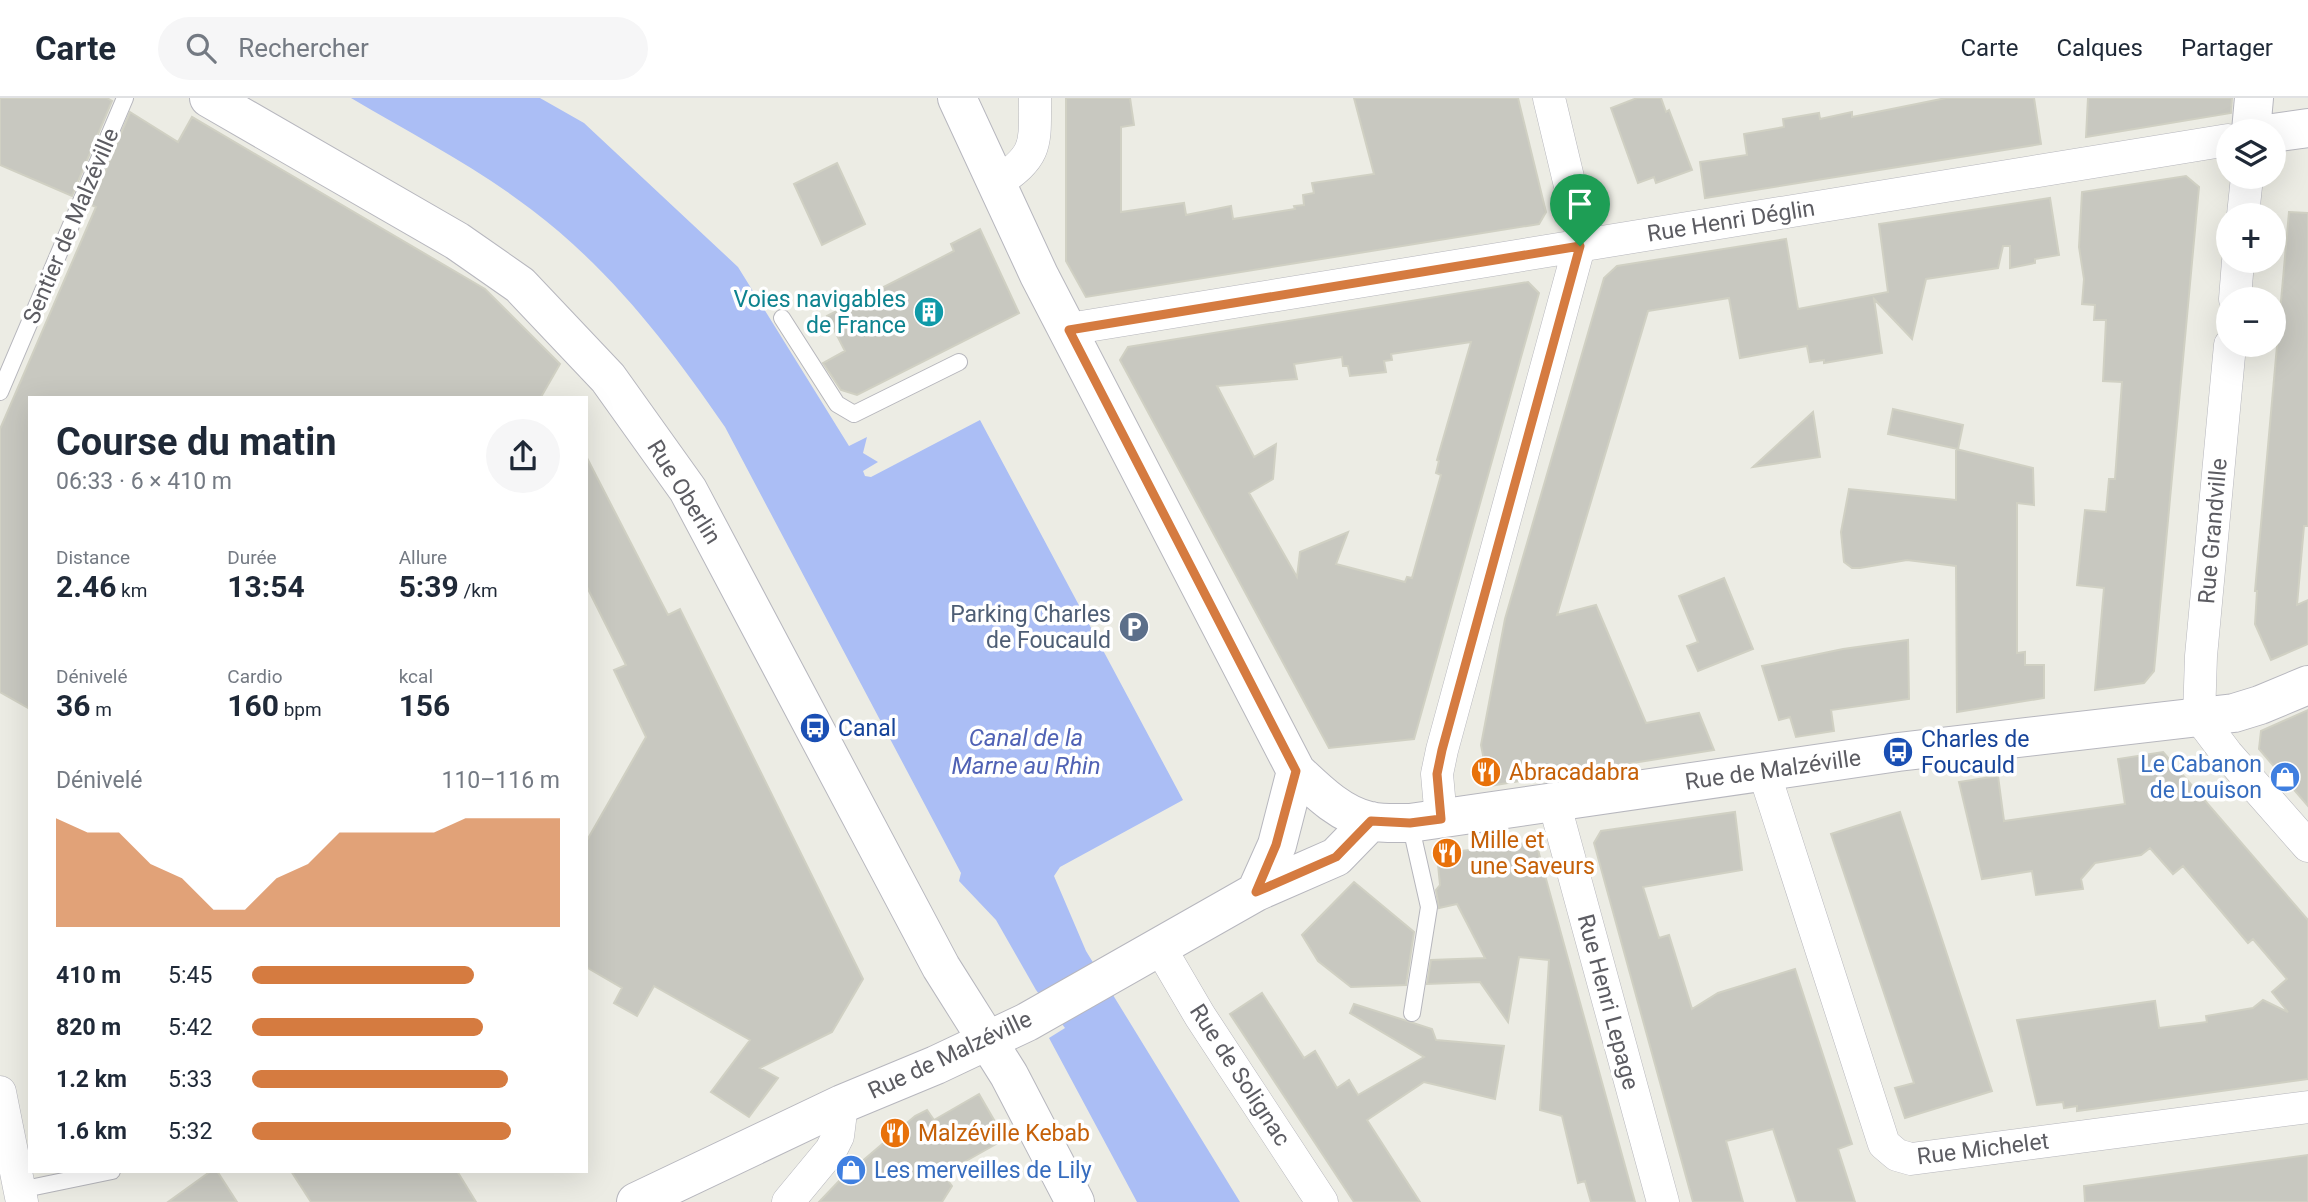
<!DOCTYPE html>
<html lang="fr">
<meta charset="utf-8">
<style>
:root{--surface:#fff;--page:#f6f6f7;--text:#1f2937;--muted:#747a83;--line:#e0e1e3;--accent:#d57b40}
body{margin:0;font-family:Roboto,sans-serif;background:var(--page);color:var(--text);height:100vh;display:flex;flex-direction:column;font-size:26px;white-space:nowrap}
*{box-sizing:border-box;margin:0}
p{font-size:23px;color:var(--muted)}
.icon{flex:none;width:38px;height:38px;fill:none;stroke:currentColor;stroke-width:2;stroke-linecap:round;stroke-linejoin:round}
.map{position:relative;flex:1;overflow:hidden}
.side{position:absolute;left:28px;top:298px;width:560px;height:777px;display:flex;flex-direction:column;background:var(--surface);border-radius:0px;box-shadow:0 7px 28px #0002}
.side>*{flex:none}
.buttons{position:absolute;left:2216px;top:21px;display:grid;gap:14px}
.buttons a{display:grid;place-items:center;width:70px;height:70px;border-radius:50%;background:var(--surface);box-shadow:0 7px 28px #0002;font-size:35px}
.pin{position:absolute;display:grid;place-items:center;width:60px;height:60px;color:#fff;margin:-72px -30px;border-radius:50% 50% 50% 0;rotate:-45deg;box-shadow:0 0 7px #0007}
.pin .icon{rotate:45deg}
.round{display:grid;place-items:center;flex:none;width:74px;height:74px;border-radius:37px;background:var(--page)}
.overview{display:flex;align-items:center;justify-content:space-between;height:119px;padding:0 28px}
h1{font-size:38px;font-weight:700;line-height:52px}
.metrics{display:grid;grid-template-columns:repeat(3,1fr);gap:10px;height:119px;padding:7px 28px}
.metrics div{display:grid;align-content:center}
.metrics b{font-size:30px;font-weight:700}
.metrics small{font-size:19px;font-weight:400}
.metrics p{font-size:19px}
.chart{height:196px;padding:14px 28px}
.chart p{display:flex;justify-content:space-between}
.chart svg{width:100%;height:126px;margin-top:7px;fill:var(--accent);opacity:.7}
ul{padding:0 28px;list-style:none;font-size:23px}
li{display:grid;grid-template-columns:112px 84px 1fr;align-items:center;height:52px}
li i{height:18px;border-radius:9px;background:var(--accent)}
header{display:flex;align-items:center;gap:42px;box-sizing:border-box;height:98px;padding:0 35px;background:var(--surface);border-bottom:2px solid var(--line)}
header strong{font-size:33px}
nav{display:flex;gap:38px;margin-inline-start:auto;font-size:24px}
.search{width:490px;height:63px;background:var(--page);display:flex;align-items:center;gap:18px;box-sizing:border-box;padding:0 24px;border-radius:38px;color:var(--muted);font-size:26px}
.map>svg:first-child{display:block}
.water{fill:#abbef5}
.building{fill:#c8c8c0;stroke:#d0d0c3;stroke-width:2;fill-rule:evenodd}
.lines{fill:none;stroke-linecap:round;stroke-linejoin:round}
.lane-casing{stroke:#b6b6bc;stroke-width:18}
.street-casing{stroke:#b6b6bc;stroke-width:33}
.secondary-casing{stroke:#b7b7be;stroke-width:40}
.lane{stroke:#fff;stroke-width:16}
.street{stroke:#fff;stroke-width:32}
.secondary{stroke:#fff;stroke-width:38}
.route-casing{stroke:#fff;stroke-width:14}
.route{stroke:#d57b40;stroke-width:9}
.labels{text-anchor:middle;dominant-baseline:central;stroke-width:7;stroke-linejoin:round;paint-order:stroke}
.street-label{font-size:23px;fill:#5c5c62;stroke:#fff}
.culture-label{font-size:23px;fill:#0d838f;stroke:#fff;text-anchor:end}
.service-label{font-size:23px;fill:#4e5e75;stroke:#fff;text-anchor:end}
.transit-label{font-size:23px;fill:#164399;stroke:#fff;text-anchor:start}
.shop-label{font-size:23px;fill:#366cbe;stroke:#fff;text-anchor:end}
.food-label{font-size:23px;fill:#c56008;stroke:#fff;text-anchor:start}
.water-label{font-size:24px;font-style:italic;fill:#5062b5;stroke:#fff}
</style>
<header>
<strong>Carte</strong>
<div class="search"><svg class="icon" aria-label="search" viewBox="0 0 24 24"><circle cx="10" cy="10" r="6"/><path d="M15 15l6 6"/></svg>Rechercher</div>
<nav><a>Carte</a><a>Calques</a><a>Partager</a></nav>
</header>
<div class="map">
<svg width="2308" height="1104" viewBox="0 0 2308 1104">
<rect width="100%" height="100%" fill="#ecece4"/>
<!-- water -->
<path class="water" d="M351,0h189l44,25 154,144 111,179 18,-9 -4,16 15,9 -15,9 2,5 6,1 109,-57 203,380 -123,67 -6,9 32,75 154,251h-103l-88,-164 16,-10 -29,-38 -40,-70 -37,-39 2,-8 -236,-446c-55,-80 -114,-157 -193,-217 -56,-43 -120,-76 -181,-112z"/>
<!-- building -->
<path class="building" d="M0,0h107l5,3 -40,95 -72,-31z
M1066,0h64l4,27 -13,2v85l63,-9 2,12 45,-9 2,13 62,-10 -1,-3 10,-1 -1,-10 11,-2 -2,-10 62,-9 -20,-76h164l28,114 -7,12 -453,73 -20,-36z
M1637,0h24l5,14 3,-2 23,60 -36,13 -2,-6 -16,6 -27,-75z
M1946,0h88l7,46 -336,54 -5,-36 47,-7 -3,-21 40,-7 -1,-8 36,-6 1,6 32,-7v5z
M2088,0h144l-1,15 -145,24z
M130,14l48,30 14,-25 293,172 75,75 -19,33h-511v312l-30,-17v-263l96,-222 -5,-2z
M837,65l28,61 -43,21 -28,-61z
M2186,78l13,11 -45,484 -10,12 -49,7 9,-102 -27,-3 8,-75 21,2 3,-33h6l7,-97 -19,-1 3,-61h-12l1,-15 -13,-1 2,-25 -5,-32 3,-55z
M2050,100l9,57 -24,4v4l-25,5v-22h-7l-5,22 -72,11 -14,60 -38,-40 8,54 -58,10v-3l-14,2 -3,-16 -67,12 -11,-60 -81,13 -91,304 39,-10 50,118 53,-10 15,37 -225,36 -8,-41 24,-126 99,-341 13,-12 169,-27 12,70 90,-17 -9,-68z
M2289,114l19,1v313h-4l-7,79 11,-5v44l-37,16 -16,-36 2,-33h-2z
M980,131l39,84 -162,82 -16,-5 -18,-27 22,-12 -18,-35 127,-65 -3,-7z
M1528,184l11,11 -125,446 -85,9 -209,-388 8,-13zM1471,244l-34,118 2,1 -3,12 5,2 -29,103 -5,-1 -2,5 -69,-18 12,-32 -48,20 -3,25 -48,-84 24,-14 3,-35 -22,13 -37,-71 80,-7 -3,-15 48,-7 1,9h5l2,10 36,-4 -2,-11 8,-1 -1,-6z
M1893,311l70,16 -5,24 -70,-15z
M1813,314l7,45 -67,10z
M1956,351l77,19 1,37 -17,-2v150l8,-1v13h19v33l-87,14 -1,-146 -49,-6 -47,8h-8l-8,-6 -3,-30 8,-43 107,11z
M586,358l82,159 12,-6 183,370 -31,53 -72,36 18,10 -29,39 -38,-25 39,-52 -96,-54 -17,30 -23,-13 8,-15 -36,-21v-125l60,-105 -32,-67 12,-5 -40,-80z
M1724,480l29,71 -55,22 -11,-25 11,-4 -19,-46z
M1908,542l1,59 -78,11 3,21 -38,6 -6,-20 -11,3 -17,-54 81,-17z
M2308,612v96l-49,-57 2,-18z
M2163,654l145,168v159l-231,32v-5l-13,2 -1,-6 -26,3 -20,-85 138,-19 4,27 48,-6 -1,-6 47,-8 10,-8 25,12 -16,-20 15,-13 -34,-40 -5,4 -65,-77 -10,8 -23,-26 -9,7 -46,8 -14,16 2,10 -47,6 -4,-24 -50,8 -23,-97 39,-6 6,45 121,-17 -7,-45z
M1735,714l7,58 -99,17 16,51 10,-3 23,74 26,-16 77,-24 57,175 -14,5 17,53h-58l-24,-73 -47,12 17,61h-50l-99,-359 7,-12z
M1900,714l92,279 -87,27 -10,-30 19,-5 -83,-249z
M1524,745l14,7 97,352h-44l-6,-21 -7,2 -16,-67 -22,-6 9,-150 -30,-3 -11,65 -28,-40 -53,2 4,-24 54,-2 -28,-54 -18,4 -3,-18 4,-5 -3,-31z
M1354,784l60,50 -8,53 -55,2 -33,-26 -16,-26z
M1262,895l42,65 11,-7 22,37 12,-8 9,15 66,-38 -74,-44 4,-9 78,25 4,11 68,6 -9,53 -71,-17 -57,38 53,82h-66l-124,-188z
M979,996l26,45 -62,35 9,12 -10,16h-123l20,-21 76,-65 12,-6 7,10z
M2308,1057v47h-223l-1,-16z
M211,1073h6l20,31h-69z
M291,1073h166l19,31h-165z"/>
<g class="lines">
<!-- lane casing -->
<g class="lane-casing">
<path id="lane" d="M782,220l55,86 17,10 105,-52
M0,294l125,-294
M1410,725l19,84 -17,106
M20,1092l92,-19"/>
</g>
<!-- street casing -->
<g class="street-casing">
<path id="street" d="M997,85c41,-28 38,-37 38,-85
M2243,117l4,-38
M2235,201l3,-38
M1069,231l1159,-189
M2230,247l-29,311 -2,61 28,37 81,92
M1764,674l120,372 13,11 14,4 397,-52
M1554,704l109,400
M1441,721l-4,-45 5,-24 140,-514 -33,-138
M1159,848l41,70 122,186
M0,994l22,110
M788,1104l43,-52 7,-14 4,-32"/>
</g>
<!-- secondary casing -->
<g class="secondary-casing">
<path id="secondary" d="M209,0l248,143 63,44 88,93 80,112 253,477 68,108 66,127
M957,0l82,177 257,496c21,20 45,44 74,50 13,3 27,2 40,2l488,-71 336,-39 26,-8 48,-20
M2251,33l3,-33
M2273,35l35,-5
M1256,794l21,-47 19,-74
M636,1104l206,-98 94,-39 91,-43 229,-130 80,-35 35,-36"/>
</g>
<!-- lane -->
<use href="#lane" class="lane"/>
<!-- street -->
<use href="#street" class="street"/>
<!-- secondary -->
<use href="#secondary" class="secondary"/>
</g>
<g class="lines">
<!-- route casing -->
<g class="route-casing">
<path id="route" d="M1580,148l-138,504 -5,24 4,45 -31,4 -39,-2 -35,36 -80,35 20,-47 20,-74 -227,-441z"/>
</g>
<!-- route -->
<use href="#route" class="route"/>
</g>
<!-- icons -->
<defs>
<g id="building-disc" transform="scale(1.575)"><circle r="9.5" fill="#0f9aa8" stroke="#fff"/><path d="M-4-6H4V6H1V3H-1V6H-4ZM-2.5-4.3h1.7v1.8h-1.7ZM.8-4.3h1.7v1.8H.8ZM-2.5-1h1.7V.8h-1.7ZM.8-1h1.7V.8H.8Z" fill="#fff"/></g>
<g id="parking-disc" transform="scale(1.575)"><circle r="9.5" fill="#5c6f8a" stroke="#fff"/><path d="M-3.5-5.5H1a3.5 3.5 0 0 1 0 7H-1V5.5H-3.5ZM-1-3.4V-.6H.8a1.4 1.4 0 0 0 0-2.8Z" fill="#fff"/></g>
<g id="bus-disc" transform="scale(1.575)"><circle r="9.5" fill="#1a4fb4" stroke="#fff"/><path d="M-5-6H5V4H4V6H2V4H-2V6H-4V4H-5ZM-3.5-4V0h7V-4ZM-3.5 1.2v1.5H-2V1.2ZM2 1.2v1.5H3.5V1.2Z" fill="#fff"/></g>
<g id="restaurant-disc" transform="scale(1.575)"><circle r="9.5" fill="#e8710a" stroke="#fff"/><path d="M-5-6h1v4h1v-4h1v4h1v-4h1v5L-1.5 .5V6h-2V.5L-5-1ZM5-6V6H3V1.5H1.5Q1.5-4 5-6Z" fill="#fff"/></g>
<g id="shop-disc" transform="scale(1.575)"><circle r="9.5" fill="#3f7fe0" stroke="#fff"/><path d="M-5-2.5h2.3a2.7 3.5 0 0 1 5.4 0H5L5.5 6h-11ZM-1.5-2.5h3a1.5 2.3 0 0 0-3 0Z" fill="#fff"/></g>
</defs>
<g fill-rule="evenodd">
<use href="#building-disc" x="929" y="214"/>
<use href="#parking-disc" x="1134" y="529"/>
<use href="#bus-disc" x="815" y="630"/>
<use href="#bus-disc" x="1898" y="654"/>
<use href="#restaurant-disc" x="1486" y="674"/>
<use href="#shop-disc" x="2285" y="679"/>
<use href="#restaurant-disc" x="1447" y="755"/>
<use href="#restaurant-disc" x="895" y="1035"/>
<use href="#shop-disc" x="851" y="1072"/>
</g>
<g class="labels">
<!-- street labels -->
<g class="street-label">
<text transform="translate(1731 123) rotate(-9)">Rue Henri Déglin</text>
<text transform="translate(71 128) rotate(-67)">Sentier de Malzéville</text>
<text transform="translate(684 394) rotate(58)">Rue Oberlin</text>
<text transform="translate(2213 433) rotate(-85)">Rue Grandville</text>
<text transform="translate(1773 672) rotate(-8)">Rue de Malzéville</text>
<text transform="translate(1608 904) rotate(75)">Rue Henri Lepage</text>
<text transform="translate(950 957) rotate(-25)">Rue de Malzéville</text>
<text transform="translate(1240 977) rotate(57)">Rue de Solignac</text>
<text transform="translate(1983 1051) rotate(-7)">Rue Michelet</text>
</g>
<!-- culture labels -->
<g class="culture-label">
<text x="906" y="201">Voies navigables<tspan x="906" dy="26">de France</tspan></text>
</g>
<!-- service labels -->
<g class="service-label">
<text x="1111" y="516">Parking Charles<tspan x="1111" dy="26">de Foucauld</tspan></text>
</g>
<!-- transit labels -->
<g class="transit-label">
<text x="838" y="630">Canal</text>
<text x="1921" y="641">Charles de<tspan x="1921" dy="26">Foucauld</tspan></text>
</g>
<!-- shop labels -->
<g class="shop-label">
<text x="2262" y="666">Le Cabanon<tspan x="2262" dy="26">de Louison</tspan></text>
<text x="874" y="1072" text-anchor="start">Les merveilles de Lily</text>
</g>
<!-- food labels -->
<g class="food-label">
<text x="1509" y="674">Abracadabra</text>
<text x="1470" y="742">Mille et<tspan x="1470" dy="26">une Saveurs</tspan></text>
<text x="918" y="1035">Malzéville Kebab</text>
</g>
<!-- water labels -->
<g class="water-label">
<text x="1026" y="640">Canal de la<tspan x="1026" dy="28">Marne au Rhin</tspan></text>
</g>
</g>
</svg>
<div class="buttons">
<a><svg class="icon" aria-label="layers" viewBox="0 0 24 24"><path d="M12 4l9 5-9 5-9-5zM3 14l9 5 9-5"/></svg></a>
<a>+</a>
<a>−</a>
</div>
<div class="pin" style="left:1580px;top:148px;background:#1e9e55"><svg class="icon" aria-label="arrive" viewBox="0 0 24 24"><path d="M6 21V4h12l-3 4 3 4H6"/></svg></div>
<section class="side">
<div class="overview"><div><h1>Course du matin</h1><p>06:33 · 6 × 410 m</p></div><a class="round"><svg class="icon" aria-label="share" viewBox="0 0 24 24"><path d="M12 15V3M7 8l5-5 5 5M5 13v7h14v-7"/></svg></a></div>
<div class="metrics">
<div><p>Distance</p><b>2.46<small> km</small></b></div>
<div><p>Durée</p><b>13:54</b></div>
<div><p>Allure</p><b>5:39<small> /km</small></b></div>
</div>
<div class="metrics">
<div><p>Dénivelé</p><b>36<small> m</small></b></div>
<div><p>Cardio</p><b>160<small> bpm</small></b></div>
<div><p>kcal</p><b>156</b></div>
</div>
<div class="chart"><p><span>Dénivelé</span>110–116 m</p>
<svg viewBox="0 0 160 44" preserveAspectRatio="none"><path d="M0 44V6L10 11L20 11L30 22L40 27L50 38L60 38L70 27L80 22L90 11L100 11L110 11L120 11L130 6L140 6L150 6L160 6V44z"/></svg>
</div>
<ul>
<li><b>410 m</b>5:45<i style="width:72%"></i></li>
<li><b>820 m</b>5:42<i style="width:75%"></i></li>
<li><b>1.2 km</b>5:33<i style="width:83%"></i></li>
<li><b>1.6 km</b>5:32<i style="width:84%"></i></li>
</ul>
</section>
</div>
